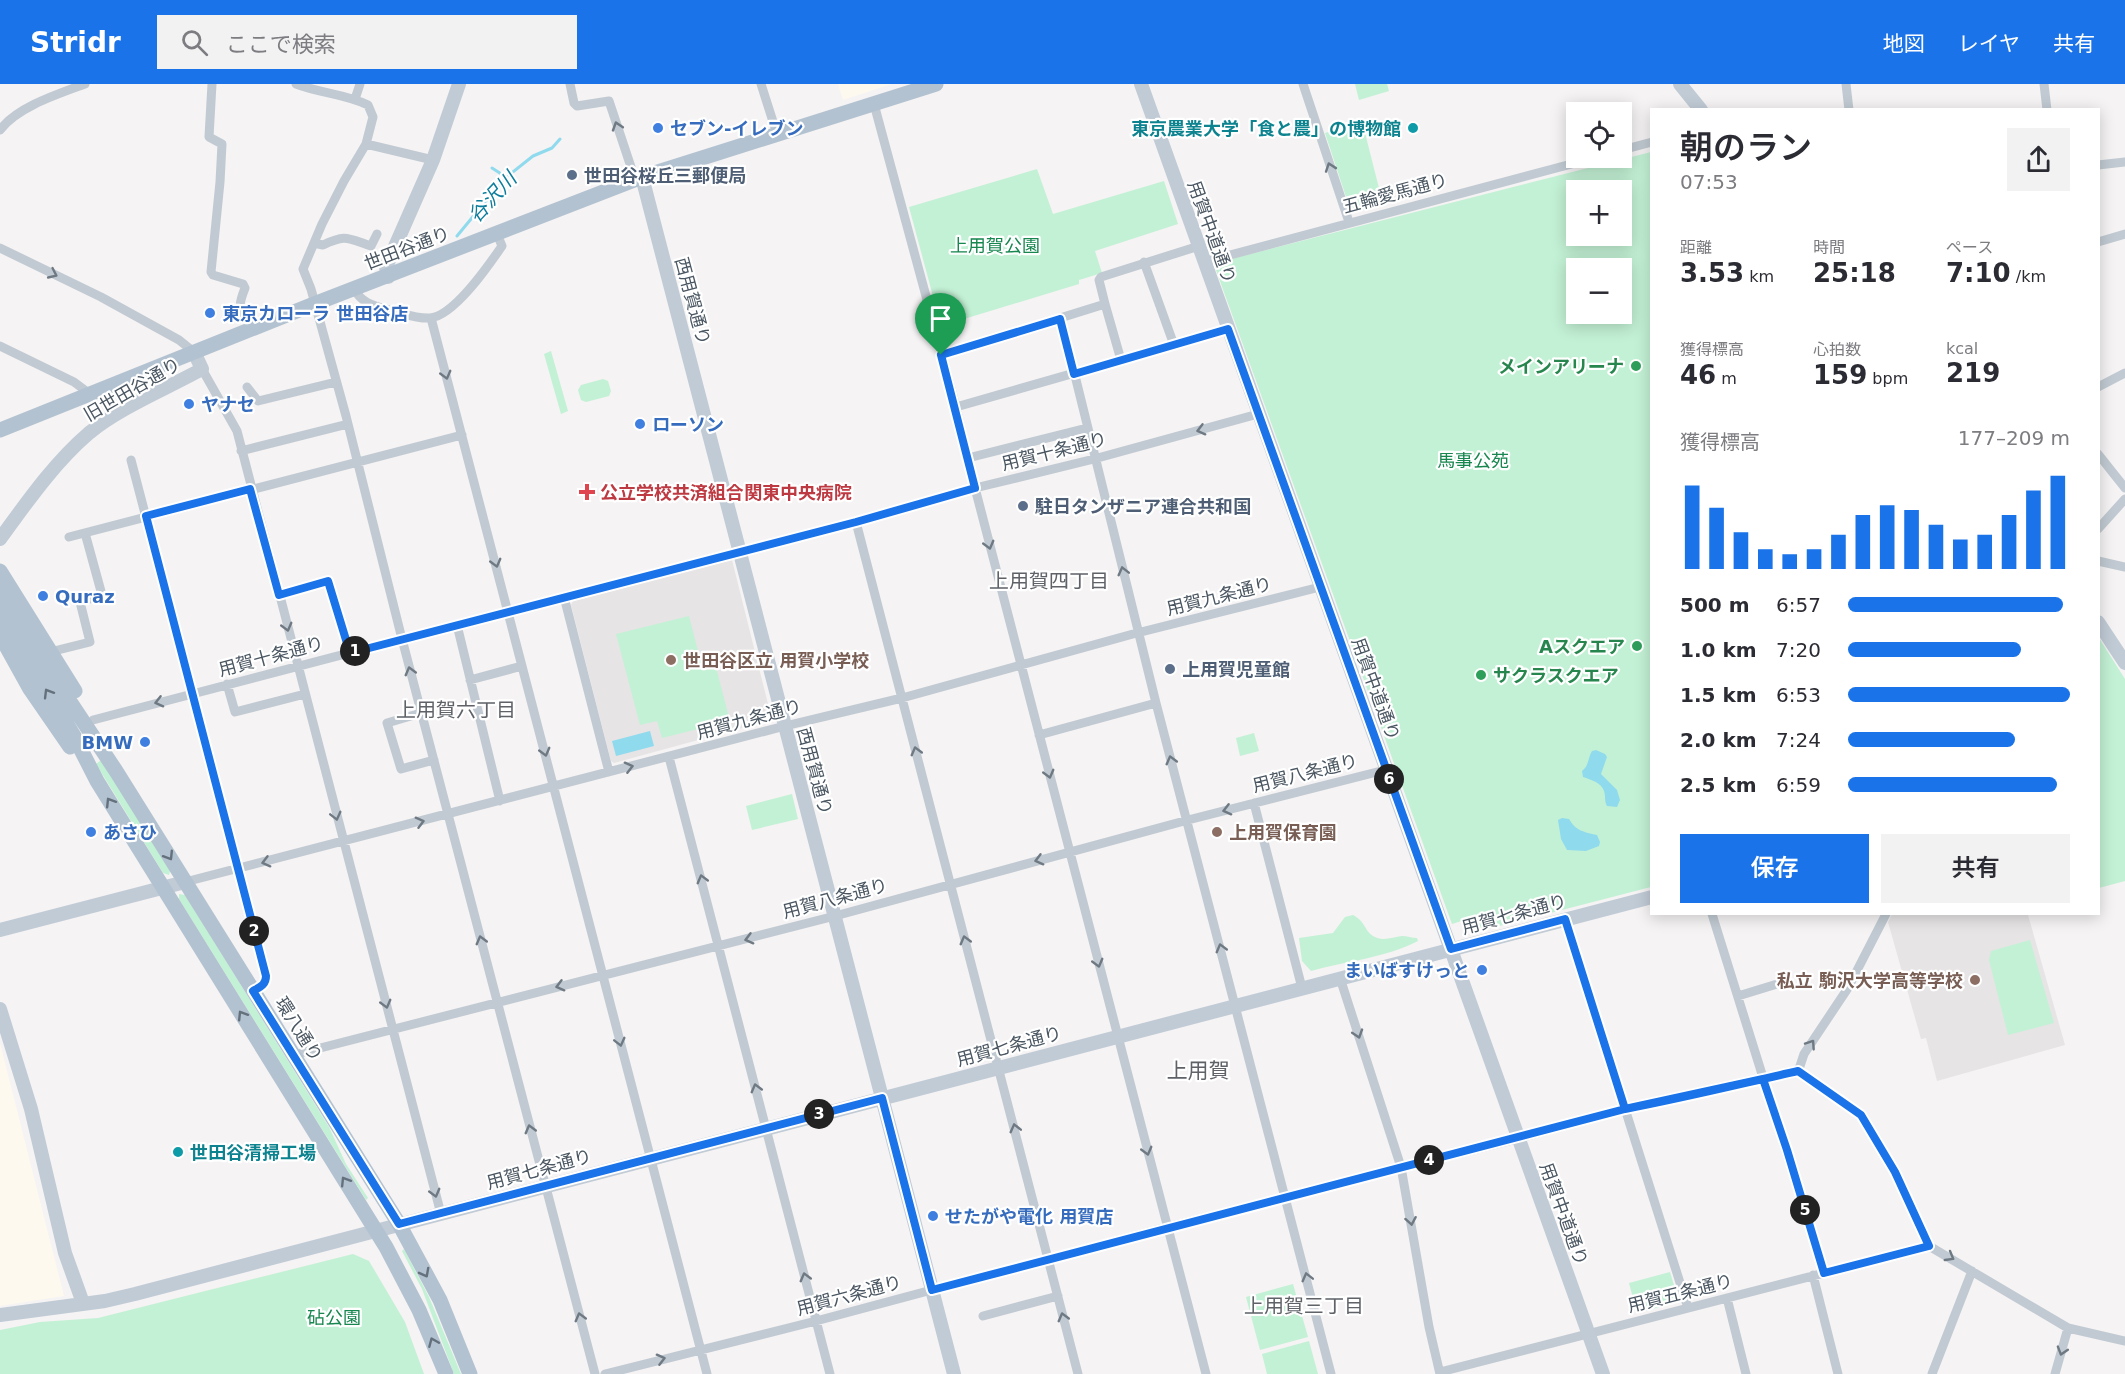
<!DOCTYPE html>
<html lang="ja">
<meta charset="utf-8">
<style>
:root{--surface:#fff;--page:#f2f2f3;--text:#2b2b33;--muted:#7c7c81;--accent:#1a73e8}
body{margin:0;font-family:"DejaVu Sans","Noto Sans JP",sans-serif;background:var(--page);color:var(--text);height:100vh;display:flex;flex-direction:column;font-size:22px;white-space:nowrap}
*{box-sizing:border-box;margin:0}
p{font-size:20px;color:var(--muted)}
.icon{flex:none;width:33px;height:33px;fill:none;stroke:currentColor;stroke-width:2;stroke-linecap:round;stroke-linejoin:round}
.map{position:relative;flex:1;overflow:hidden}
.panel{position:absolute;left:1650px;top:24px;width:450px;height:807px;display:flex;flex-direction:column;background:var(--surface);border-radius:0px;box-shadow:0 3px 15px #0003}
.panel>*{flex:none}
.tools{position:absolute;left:1566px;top:18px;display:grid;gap:12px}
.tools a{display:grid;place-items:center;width:66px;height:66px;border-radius:0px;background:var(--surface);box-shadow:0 3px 15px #0003;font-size:30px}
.pin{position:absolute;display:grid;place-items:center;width:51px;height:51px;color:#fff;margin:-62px -26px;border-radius:50% 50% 50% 0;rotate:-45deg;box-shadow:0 0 6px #0007}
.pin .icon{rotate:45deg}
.km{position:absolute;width:30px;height:30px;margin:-15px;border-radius:50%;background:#222;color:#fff;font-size:16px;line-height:30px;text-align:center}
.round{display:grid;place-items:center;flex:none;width:63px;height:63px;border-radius:0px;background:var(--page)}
.summary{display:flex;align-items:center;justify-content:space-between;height:102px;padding:0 30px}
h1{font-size:33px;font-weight:600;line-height:45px}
.stats{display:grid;grid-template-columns:repeat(3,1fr);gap:9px;height:102px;padding:6px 30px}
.stats div{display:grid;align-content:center}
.stats b{font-size:26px;font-weight:600}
.stats small{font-size:16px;font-weight:400}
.stats p{font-size:16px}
.chart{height:168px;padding:12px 30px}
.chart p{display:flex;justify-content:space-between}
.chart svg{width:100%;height:108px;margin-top:6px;stroke:var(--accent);stroke-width:6}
.primary-button{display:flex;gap:12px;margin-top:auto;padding:12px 30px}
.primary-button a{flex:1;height:69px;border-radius:0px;background:var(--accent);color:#fff;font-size:24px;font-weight:600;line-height:69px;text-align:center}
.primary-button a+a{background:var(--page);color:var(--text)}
ul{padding:0 30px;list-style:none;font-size:20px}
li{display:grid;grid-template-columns:96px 72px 1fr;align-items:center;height:45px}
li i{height:15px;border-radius:8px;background:var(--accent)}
header{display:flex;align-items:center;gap:36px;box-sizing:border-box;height:84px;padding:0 30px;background:var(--accent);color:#fff}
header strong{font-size:28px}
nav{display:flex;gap:33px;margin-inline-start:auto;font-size:21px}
.search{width:420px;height:54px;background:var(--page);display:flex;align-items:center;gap:15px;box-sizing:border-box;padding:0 21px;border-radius:0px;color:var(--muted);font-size:22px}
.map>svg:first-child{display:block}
.commercial{fill:#fdf9ef}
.education{fill:#e6e4e5}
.green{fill:#c3f1d5;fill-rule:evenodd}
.water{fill:#90daee}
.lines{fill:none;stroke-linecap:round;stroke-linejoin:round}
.stream{stroke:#90daee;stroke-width:3}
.street{stroke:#c1cad2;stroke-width:9}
.secondary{stroke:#c1cbd6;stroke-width:14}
.primary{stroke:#b3c2d1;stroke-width:15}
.oneway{stroke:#6e7983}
.oneway2{stroke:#64717d}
.route-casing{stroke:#fff;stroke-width:12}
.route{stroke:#1a73e8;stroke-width:8}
.shop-dot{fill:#3f7fe0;stroke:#fff;stroke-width:2}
.culture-dot{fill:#0f9aa8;stroke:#fff;stroke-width:2}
.service-dot{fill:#5c6f8a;stroke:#fff;stroke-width:2}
.leisure-dot{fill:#2e9e5b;stroke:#fff;stroke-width:2}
.health-dot{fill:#e0444e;stroke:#fff;stroke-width:2}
.education-dot{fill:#8d6e63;stroke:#fff;stroke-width:2}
.labels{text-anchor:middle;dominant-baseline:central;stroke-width:4.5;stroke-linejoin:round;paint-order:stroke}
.shop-label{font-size:18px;font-weight:bold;fill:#366cbe;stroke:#fff;text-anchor:start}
.culture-label{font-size:18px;font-weight:bold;fill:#0d838f;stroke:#fff;text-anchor:end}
.service-label{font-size:18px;font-weight:bold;fill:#4e5e75;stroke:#fff;text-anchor:start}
.street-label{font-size:18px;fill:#4a5661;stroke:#fff}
.park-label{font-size:18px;fill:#17864f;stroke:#fff}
.leisure-label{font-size:18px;font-weight:bold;fill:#27864d;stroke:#fff;text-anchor:end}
.health-label{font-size:18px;font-weight:bold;fill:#be3a42;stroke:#fff;text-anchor:start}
.education-label{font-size:18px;font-weight:bold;fill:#785e54;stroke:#fff;text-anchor:start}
.water-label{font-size:20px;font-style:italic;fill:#0c7c9b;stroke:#fff}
.neighbourhood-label{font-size:20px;fill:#5f6368;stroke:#fff}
.quarter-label{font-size:21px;fill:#5f6368;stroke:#fff}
</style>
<header>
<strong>Stridr</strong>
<div class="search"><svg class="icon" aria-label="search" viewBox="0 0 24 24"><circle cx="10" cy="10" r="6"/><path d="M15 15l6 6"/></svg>ここで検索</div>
<nav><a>地図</a><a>レイヤ</a><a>共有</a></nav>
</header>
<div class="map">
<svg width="2125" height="1290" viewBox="0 0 2125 1290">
<rect width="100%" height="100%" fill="#f5f3f3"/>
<!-- commercial -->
<path class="commercial" d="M838,0h54l-49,16z
M0,959l64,253 -64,10z"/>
<!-- education -->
<path class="education" d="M732,476l39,156 -3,5 -154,42 -3,-2 -40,-156 2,-4z
M1892,830h141l-5,1 37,130 -128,36 -11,-43 -5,1 -33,-117z"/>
<!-- green -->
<path class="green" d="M1355,0h32l2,7 -30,9z
M1362,37l21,83 -32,8 -26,-79z
M1651,68v735l-175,45 -5,-14 -19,6 -236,-654 3,-8zM1576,106h46v46h-46zM1576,184h46v46h-46z
M1037,85l16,45 111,-33 14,43 -83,27 7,22 -23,7v4l-138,42 -32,-119z
M551,267l17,60 -7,3 -17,-60z
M603,295l5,2 3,10 -2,5 -23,6 -5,-2 -3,-10 3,-5z
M689,532l10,39 13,-3 18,69 -68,17 -5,-17 -17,4 -24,-91z
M2099,554l26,41v202l-26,7z
M1254,649l5,18 -19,5 -4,-18z
M101,676l69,111 -1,4 -6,-2 -67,-109z
M792,710l6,25 -46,11 -6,-24z
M179,810l6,1 144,232 17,37 22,34 -2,2 -187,-301z
M1353,831c13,7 11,15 20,21 9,6 20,1 29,0 5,0 10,2 15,2l1,3c-33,17 -72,20 -107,30l-9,-10 -3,-23 34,-5 12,-16z
M2030,856l24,83 -46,12 -19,-75 2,-9z
M404,1165l25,48 32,77h-7l-32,-85 -20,-38z
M353,1170l16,7 36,61 19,52h-424v-44l40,-8 58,-4z
M1670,1188l9,30 -42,11 -8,-30z
M1293,1200l15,53 -48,13 -14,-53z
M1309,1257l9,33h-51l-5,-20z"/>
<!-- water -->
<path class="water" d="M650,647l4,15 -38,10 -4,-15z
M1596,666l9,4 2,3 -6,17 16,16 3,10 -3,7 -10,-1c-3,-6 -1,-9 -3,-15 -3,-9 -13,-11 -21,-14l-1,-6c7,-5 6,-14 10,-20z
M1562,734l7,1c7,12 15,13 28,16l3,7 -1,4 -13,5 -19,-1 -6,-11 -3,-19z"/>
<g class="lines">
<!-- stream -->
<path class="stream" d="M492,84l14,9
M457,152l47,-57 29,-23 19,-8 8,-9"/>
<!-- street -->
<path class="street" d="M212,0l-3,53 13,7 -2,38 -9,90 2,3 30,9 2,4c-10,25 -3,20 10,40
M296,0c23,9 50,10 72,21l5,12 -7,27 -22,37 -22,43 -19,45 8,20 35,127 56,223 193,735
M570,0l4,19 3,3 32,-5 23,69 10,7
M761,0l16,50
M1303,0l46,138
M1846,0l3,26
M2044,0l3,26
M355,15l5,-15
M874,20l82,303 19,81 231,886
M0,46c17,-23 58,-36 85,-46
M366,60l67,16
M1622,66l30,-8
M2098,81l27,-3
M2098,158l27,-8
M314,159l9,2c23,-11 24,-7 48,1l6,-12
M0,164l101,49 78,43 15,12
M1144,178l30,83
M1204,178l390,-104
M354,205c9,16 22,17 39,22 12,3 25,8 37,7 24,-2 59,-53 72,-72l-5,-12
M1105,220l16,56
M431,234l276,1056
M1061,235l95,384 175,671
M0,262l74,36 16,12
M941,271l164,-51 -6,-24 2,-3 98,-31
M202,285l35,62 204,783
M247,303l11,14 78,-19
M2098,303l27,-14
M956,323l272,-78
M241,367l107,-27
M2098,370l27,34
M968,374l119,-30
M131,376l135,516c0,9 -7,11 -13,15
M856,438l222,852
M2098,445l27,-30
M69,453l393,-102
M2098,477l27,6
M279,511l49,-14 22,72
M564,513l45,175
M457,541l43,176
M50,568l40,-10 -10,-40 22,-7 -17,-62
M470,596l52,-14
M227,600l8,28 70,-18
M421,629l-34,10 14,46 33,-9
M93,636l646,-169 117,-29 119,-34 119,-29 164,-45
M1039,651l117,-32
M669,673l161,617
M1254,719l48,185
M185,798l600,-156 117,-28 231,-64 187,-47
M1712,830l112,359
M1565,835l123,389
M1340,894l61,189 28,160 11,47
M1738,912l49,-15
M293,971l542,-139 353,-96 197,-50
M1798,988l63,43 34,57 34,74 139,82 57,13
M1813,1191l25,99
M1727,1214l19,76
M983,1232l75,-20
M1440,1288l489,-126
M605,1290l211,-53 351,-94 342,-86 116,-32 173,-37 6,-18 44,-66 38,-74
M1932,1290l40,-103
M2055,1290l13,-46"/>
<!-- secondary -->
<path class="secondary" d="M1141,0l462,1290
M1680,0l21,26
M642,93l312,1197
M388,193l-2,-10 47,-107 26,-76
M0,455c27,-37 54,-76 89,-106 32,-26 77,-44 113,-64l-8,-17
M2098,538l27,41
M0,846l185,-48
M0,925l31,100 34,144 18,50
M0,1231l105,-14 30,-7 1517,-397"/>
<!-- primary -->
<path class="primary" d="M0,346l314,-126 328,-127 294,-93
M0,487l75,120
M0,508l43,69 73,110 283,453 41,76 30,74
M0,530l74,122 23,45 289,466 33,63 27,64
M0,551l30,54 40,58"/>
</g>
<!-- one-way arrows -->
<defs><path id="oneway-chevron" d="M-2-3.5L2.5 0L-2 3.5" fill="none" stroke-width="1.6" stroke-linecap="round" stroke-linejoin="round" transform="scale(1.5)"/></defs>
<g class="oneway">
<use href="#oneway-chevron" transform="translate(617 42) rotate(-108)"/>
<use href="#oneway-chevron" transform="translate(1330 83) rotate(-109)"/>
<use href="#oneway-chevron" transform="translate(53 190) rotate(25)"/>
<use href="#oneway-chevron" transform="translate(446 291) rotate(75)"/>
<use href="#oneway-chevron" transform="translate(1201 346) rotate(165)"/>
<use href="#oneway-chevron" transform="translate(989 461) rotate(75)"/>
<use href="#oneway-chevron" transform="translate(496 479) rotate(75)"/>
<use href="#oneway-chevron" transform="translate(1123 487) rotate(-104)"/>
<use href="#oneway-chevron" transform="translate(287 543) rotate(75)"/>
<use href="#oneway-chevron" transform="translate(410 587) rotate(-105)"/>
<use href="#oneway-chevron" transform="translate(159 618) rotate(166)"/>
<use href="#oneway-chevron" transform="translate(916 667) rotate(-105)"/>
<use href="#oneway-chevron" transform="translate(545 668) rotate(75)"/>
<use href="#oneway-chevron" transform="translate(1171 676) rotate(-105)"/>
<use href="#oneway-chevron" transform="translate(629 683) rotate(-14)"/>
<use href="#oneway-chevron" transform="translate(1049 690) rotate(75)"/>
<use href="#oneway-chevron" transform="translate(1227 726) rotate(166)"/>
<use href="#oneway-chevron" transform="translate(336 732) rotate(76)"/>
<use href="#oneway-chevron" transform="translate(420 738) rotate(-15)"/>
<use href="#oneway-chevron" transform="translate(1039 776) rotate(165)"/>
<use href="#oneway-chevron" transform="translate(266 778) rotate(165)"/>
<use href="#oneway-chevron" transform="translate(702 795) rotate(-105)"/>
<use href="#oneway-chevron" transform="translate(749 855) rotate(165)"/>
<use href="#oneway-chevron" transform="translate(481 856) rotate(-105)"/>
<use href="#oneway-chevron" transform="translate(965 856) rotate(-105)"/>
<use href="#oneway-chevron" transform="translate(1221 864) rotate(-105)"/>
<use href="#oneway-chevron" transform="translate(1098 879) rotate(75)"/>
<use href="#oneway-chevron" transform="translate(560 902) rotate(165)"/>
<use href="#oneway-chevron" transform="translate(386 920) rotate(75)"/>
<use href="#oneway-chevron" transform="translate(1358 950) rotate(72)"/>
<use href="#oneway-chevron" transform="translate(620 958) rotate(76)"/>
<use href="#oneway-chevron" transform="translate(1811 960) rotate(-56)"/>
<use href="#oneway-chevron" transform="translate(756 1004) rotate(-105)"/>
<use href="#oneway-chevron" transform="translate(1015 1044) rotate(-104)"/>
<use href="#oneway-chevron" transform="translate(530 1045) rotate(-105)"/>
<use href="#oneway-chevron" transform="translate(1147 1067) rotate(75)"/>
<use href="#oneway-chevron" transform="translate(435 1109) rotate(75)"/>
<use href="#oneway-chevron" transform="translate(1411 1137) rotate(80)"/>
<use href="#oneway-chevron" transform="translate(1950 1173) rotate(30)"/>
<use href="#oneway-chevron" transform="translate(805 1193) rotate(-105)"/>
<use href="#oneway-chevron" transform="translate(1307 1193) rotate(-104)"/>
<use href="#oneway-chevron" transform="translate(580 1233) rotate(-105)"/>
<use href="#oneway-chevron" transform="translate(1063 1233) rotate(-105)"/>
<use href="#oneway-chevron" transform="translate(2062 1267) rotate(107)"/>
<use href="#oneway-chevron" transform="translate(661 1275) rotate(-14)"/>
</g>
<g class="oneway2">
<use href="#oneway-chevron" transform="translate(48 609) rotate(-121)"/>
<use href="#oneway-chevron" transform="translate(110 718) rotate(-122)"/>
<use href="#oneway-chevron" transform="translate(169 772) rotate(58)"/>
<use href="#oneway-chevron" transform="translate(242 931) rotate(-122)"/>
<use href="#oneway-chevron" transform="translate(345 1097) rotate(-122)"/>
<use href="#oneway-chevron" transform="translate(425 1189) rotate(62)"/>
<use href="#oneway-chevron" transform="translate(433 1258) rotate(-113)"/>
</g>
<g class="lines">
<!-- route casing -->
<g class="route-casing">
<path id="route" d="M941,271l34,133 -119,34 -506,131 -22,-72 -49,14 -29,-106 -104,27 120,460c0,9 -6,11 -13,15l146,233 483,-126 50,192 693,-181c58,-11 115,-25 173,-38l63,44 34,57 34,74 -105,27 -37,-123 -24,-71 -138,30 -60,-190 -114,30 -223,-620 -154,45 -14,-55 -119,36"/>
</g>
<!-- route -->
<use href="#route" class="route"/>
</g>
<!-- markers -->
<g class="shop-dot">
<circle cx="658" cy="44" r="6"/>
<circle cx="210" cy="229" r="6"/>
<circle cx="189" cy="320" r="6"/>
<circle cx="640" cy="340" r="6"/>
<circle cx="43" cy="512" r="6"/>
<circle cx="145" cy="658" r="6"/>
<circle cx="91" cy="748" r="6"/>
<circle cx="1482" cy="886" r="6"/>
<circle cx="933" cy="1132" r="6"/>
</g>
<g class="culture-dot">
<circle cx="1413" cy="44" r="6"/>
<circle cx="178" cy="1068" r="6"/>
</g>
<g class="service-dot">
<circle cx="572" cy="91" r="6"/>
<circle cx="1023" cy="422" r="6"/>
<circle cx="1170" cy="585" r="6"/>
</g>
<g class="leisure-dot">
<circle cx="1636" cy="282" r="6"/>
<circle cx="1637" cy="562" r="6"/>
<circle cx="1481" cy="591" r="6"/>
</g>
<path class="health-dot" d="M584 399h6v6h6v6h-6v6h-6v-6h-6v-6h6z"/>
<g class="education-dot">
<circle cx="671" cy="576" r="6"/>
<circle cx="1217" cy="748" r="6"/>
<circle cx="1975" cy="896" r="6"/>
</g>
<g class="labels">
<!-- shop labels -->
<g class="shop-label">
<text x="670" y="44">セブン-イレブン</text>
<text x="222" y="229">東京カローラ 世田谷店</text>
<text x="201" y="320">ヤナセ</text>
<text x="652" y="340">ローソン</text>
<text x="55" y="512">Quraz</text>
<text x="133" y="658" text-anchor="end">BMW</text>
<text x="103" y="748">あさひ</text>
<text x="1470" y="886" text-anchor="end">まいばすけっと</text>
<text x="945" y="1132">せたがや電化 用賀店</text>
</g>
<!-- culture labels -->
<g class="culture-label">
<text x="1401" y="44">東京農業大学「食と農」の博物館</text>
<text x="190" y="1068" text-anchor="start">世田谷清掃工場</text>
</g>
<!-- service labels -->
<g class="service-label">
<text x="584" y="91">世田谷桜丘三郵便局</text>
<text x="1035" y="422">駐日タンザニア連合共和国</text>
<text x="1182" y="585">上用賀児童館</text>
</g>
<!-- street labels -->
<g class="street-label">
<text transform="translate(1395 109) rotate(-15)">五輪愛馬通り</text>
<text transform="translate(1212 148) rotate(70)">用賀中道通り</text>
<text transform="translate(407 164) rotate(-21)">世田谷通り</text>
<text transform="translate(693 217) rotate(75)">西用賀通り</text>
<text transform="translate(132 305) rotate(-30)">旧世田谷通り</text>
<text transform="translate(1054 367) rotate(-14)">用賀十条通り</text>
<text transform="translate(1219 512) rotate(-14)">用賀九条通り</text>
<text transform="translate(271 572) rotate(-15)">用賀十条通り</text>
<text transform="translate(1376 605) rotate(70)">用賀中道通り</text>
<text transform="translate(749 635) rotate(-15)">用賀九条通り</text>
<text transform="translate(815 687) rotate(75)">西用賀通り</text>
<text transform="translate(1305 689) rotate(-14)">用賀八条通り</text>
<text transform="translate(835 814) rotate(-15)">用賀八条通り</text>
<text transform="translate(1514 830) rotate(-15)">用賀七条通り</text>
<text transform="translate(299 945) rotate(58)">環八通り</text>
<text transform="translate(1009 962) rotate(-15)">用賀七条通り</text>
<text transform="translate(539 1085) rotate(-15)">用賀七条通り</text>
<text transform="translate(1564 1130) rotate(70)">用賀中道通り</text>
<text transform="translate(1680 1209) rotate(-14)">用賀五条通り</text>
<text transform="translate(849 1211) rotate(-15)">用賀六条通り</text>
</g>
<!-- park labels -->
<g class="park-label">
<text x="995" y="161">上用賀公園</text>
<text x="1473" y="376">馬事公苑</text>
<text x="334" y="1233">砧公園</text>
</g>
<!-- leisure labels -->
<g class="leisure-label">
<text x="1624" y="282">メインアリーナ</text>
<text x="1625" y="562">Aスクエア</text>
<text x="1493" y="591" text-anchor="start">サクラスクエア</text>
</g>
<!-- health labels -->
<g class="health-label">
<text x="600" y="408">公立学校共済組合関東中央病院</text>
</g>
<!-- education labels -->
<g class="education-label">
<text x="683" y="576">世田谷区立 用賀小学校</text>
<text x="1229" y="748">上用賀保育園</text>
<text x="1963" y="896" text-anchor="end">私立 駒沢大学高等学校</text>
</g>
<!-- water labels -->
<g class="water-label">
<text transform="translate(492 113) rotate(-47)">谷沢川</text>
</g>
<!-- neighbourhood labels -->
<g class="neighbourhood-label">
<text x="1049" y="497">上用賀四丁目</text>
<text x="456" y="626">上用賀六丁目</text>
<text x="1304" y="1222">上用賀三丁目</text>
</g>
<!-- quarter labels -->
<g class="quarter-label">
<text x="1198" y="987">上用賀</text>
</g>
</g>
</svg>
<div class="tools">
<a><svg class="icon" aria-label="locate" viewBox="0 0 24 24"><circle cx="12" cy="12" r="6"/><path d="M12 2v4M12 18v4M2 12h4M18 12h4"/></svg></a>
<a>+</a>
<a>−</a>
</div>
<div class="pin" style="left:941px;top:271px;background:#1e9e55"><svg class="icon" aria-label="arrive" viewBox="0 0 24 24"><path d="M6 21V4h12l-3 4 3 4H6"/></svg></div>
<b class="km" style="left:355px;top:567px">1</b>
<b class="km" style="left:254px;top:847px">2</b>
<b class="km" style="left:819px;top:1030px">3</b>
<b class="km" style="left:1429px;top:1076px">4</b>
<b class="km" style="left:1805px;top:1126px">5</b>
<b class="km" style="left:1389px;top:695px">6</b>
<section class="panel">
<div class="summary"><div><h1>朝のラン</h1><p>07:53</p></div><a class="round"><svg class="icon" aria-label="share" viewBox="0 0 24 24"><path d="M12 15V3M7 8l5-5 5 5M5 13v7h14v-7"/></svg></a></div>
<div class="stats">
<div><p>距離</p><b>3.53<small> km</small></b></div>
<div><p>時間</p><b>25:18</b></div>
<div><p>ペース</p><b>7:10<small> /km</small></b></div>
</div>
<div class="stats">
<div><p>獲得標高</p><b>46<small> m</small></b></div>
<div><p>心拍数</p><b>159<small> bpm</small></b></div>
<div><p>kcal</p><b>219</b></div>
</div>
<div class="chart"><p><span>獲得標高</span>177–209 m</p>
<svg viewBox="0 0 160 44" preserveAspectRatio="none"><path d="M5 44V10M15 44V19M25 44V29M35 44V36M45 44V38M55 44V36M65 44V30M75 44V22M85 44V18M95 44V20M105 44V26M115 44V32M125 44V30M135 44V22M145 44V12M155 44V6"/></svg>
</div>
<ul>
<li><b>500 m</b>6:57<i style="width:97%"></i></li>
<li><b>1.0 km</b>7:20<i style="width:78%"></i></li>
<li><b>1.5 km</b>6:53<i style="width:100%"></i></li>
<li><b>2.0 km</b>7:24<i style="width:75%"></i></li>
<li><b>2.5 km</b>6:59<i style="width:94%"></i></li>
</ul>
<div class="primary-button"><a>保存</a><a>共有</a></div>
</section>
</div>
